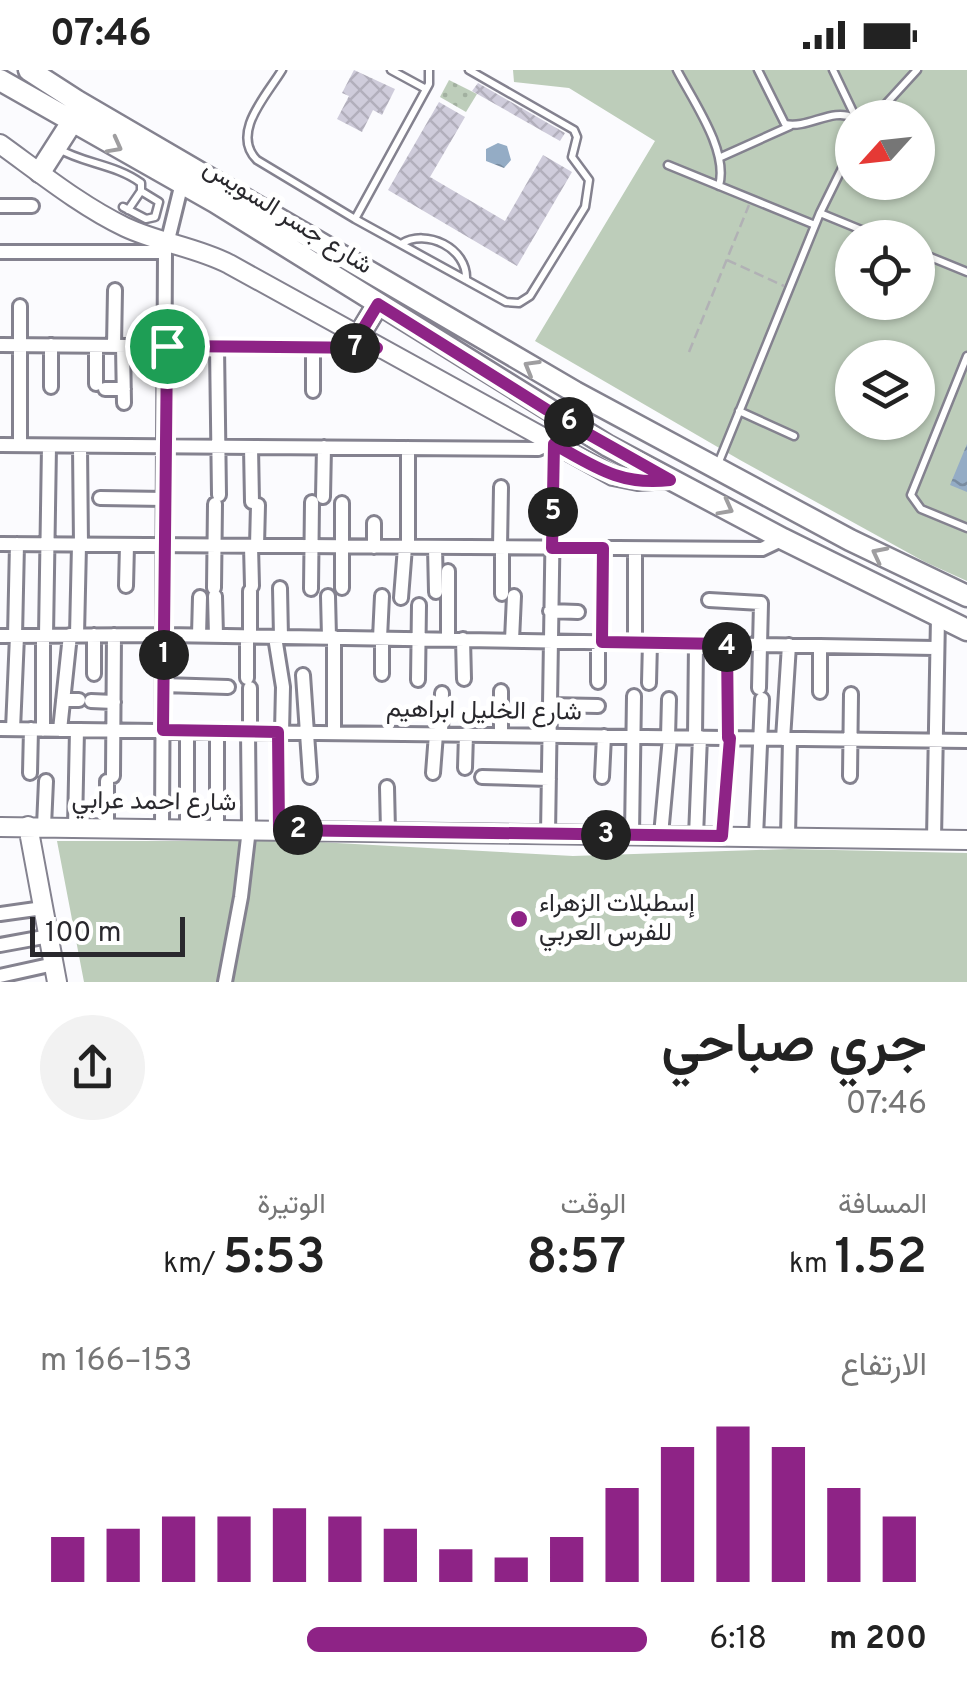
<!DOCTYPE html>
<html lang="ar">
<meta charset="utf-8">
<style>
:root{--surface:#fff;--page:#f2f2f2;--text:#222;--muted:#767676;--accent:#8e2386}
body{margin:0;font-family:Overpass,Vazirmatn,sans-serif;background:var(--page);color:var(--text);direction:rtl;height:100vh;display:flex;flex-direction:column;font-size:38px;white-space:nowrap}
*{box-sizing:border-box;margin:0}
p{font-size:32px;color:var(--muted)}
.icon{flex:none;width:55px;height:55px;fill:none;stroke:currentColor;stroke-width:2;stroke-linecap:round;stroke-linejoin:round}
.map{position:relative;height:912px;overflow:hidden;direction:ltr}
.drawer{display:flex;flex-direction:column;background:var(--surface);flex:1}
.drawer>*{flex:none}
.needle{width:65px;rotate:243deg}
.tools{position:absolute;left:835px;top:30px;display:grid;gap:20px}
.tools a{display:grid;place-items:center;width:100px;height:100px;border-radius:50%;background:var(--surface);box-shadow:0 2px 8px #0004;font-size:50px}
.scale{position:absolute;left:30px;bottom:25px;width:155px;box-sizing:border-box;padding-left:10px;border:5px solid #29282d;border-top:0;font-size:28px;line-height:35px;white-space:nowrap;color:#29282d;-webkit-text-stroke:8px #fff;paint-order:stroke}
.pin{position:absolute;display:grid;place-items:center;width:85px;height:85px;color:#fff;margin:-42px;border:5px solid #fff;border-radius:50%;box-shadow:0 2px 10px #0007}
.km{position:absolute;width:50px;height:50px;margin:-25px;border-radius:50%;background:#222;color:#fff;font-size:28px;line-height:50px;text-align:center}
.round{display:grid;place-items:center;flex:none;width:105px;height:105px;border-radius:52px;background:var(--page)}
.headline{display:flex;align-items:center;justify-content:space-between;height:170px;padding:0 40px}
h1{font-size:55px;font-weight:600;line-height:75px}
.figures{display:grid;grid-template-columns:repeat(3,1fr);gap:15px;height:170px;padding:10px 40px}
.figures div{display:grid;align-content:center}
.figures b{font-size:50px;font-weight:600}
.figures small{font-size:28px;font-weight:400}
.figures p{font-size:28px}
.chart{height:280px;padding:20px 40px}
.chart p{display:flex;justify-content:space-between}
.chart svg{width:100%;height:180px;margin-top:10px;stroke:var(--accent);stroke-width:6}
ul{padding:0 40px;list-style:none;font-size:32px}
li{display:grid;grid-template-columns:160px 120px 1fr;align-items:center;height:75px}
li i{height:25px;border-radius:12px;background:var(--accent)}
.status{display:flex;justify-content:space-between;align-items:center;height:70px;padding:0 50px;background:var(--surface);direction:ltr}
.status svg{height:28px;fill:currentColor}
.map>svg:first-child{display:block}
.green{fill:url(#green-dots)}
.pitch{fill:#bdcdba;fill-rule:evenodd}
.water{fill:url(#water-ripples)}
.building{fill:url(#building-cross-hatch)}
.lines{fill:none;stroke-linecap:round;stroke-linejoin:round}
.lane-casing{stroke:#84828f;stroke-width:11}
.street-casing{stroke:#84828f;stroke-width:18}
.secondary-casing{stroke:#84828f;stroke-width:22}
.primary-casing{stroke:#84828f;stroke-width:25}
.path{stroke:#b1b1b5;stroke-width:2.5;stroke-dasharray:10 5;stroke-linecap:butt}
.lane{stroke:#fff;stroke-width:6}
.street{stroke:#fff;stroke-width:12}
.secondary{stroke:#fff;stroke-width:18}
.primary{stroke:#fff;stroke-width:20}
.oneway{stroke:#9f9ea0}
.route-casing{stroke:#fff;stroke-width:20}
.route{stroke:#8e2386;stroke-width:12}
.poi-dot{fill:#8e2386;stroke:#fff;stroke-width:4}
.labels{text-anchor:middle;dominant-baseline:central;stroke-width:10;stroke-linejoin:round;paint-order:stroke}
.street-label{font-size:25px;fill:#29282d;stroke:#fff}
.poi-label{font-size:25px;fill:#29282d;stroke:#fff;text-anchor:start}
</style>
<div class="status"><b>07:46</b><svg viewBox="0 0 49 12"><path d="M0 12V9h3v3zM5 12V6h3v6zM10 12V3h3v9zM15 12V0h3v12zM26 1h20v11H26zM47 4h2v5h-2z"/></svg></div>
<div class="map">
<svg width="967" height="912" viewBox="0 0 967 912">
<defs>
<pattern id="green-dots" width="8" height="8" patternUnits="userSpaceOnUse" patternTransform="scale(2.5)"><rect width="8" height="8" fill="#bdcdba"/><path d="M2 2h.1M6 6h.1" fill="none" stroke="#a2b0a0" stroke-width="1.8" stroke-linecap="round"/></pattern>
<pattern id="water-ripples" width="26" height="14" patternUnits="userSpaceOnUse" patternTransform="scale(2.5)"><rect width="26" height="14" fill="#94acc5"/><path d="M2 4q2-2 4 0t4 0M15 11q2-2 4 0t4 0" fill="none" stroke="#798ca0"/></pattern>
<pattern id="building-cross-hatch" width="8" height="8" patternUnits="userSpaceOnUse" patternTransform="scale(2.5)"><rect width="8" height="8" fill="#cfccdb"/><path d="M0 0l8 8M0 8l8-8" fill="none" stroke="#b2afbc"/></pattern>
</defs>
<rect width="100%" height="100%" fill="#fbfbfe"/>
<!-- green -->
<path class="green" d="M449,10l28,14 -11,18 -26,-15z"/>
<!-- pitch -->
<path class="pitch" d="M513,0h454v511l-42,-19 -185,-102 -205,-119 120,-200 -86,-53 -55,-6zM852,48h66v64h-66zM852,168h66v64h-66zM852,288h66v64h-66z
M57,771h243l273,15 217,-7 177,4v129h-883z"/>
<!-- water -->
<path class="water" d="M498,73l9,3 4,14 -7,8 -18,-7v-12z
M967,374v48l-17,-7z"/>
<!-- building -->
<path class="building" d="M354,0l41,19 -13,26 -9,-5 -11,22 -25,-13 12,-23 -7,-3z
M478,13l87,50 -5,8 -88,-50z
M439,32l26,15 -35,60 75,44 38,-66 29,17 -55,94 -129,-76z"/>
<g class="lines">
<!-- lane casing -->
<g class="lane-casing">
<path id="lane" d="M282,0c-15,25 -52,63 -25,90l98,59 151,83 13,1 11,-7 55,-89 4,-27 -17,-23 5,-20 -3,-7 -105,-60
M391,0l35,19
M677,0c16,31 52,81 42,116
M758,0l27,54c24,5 47,-17 69,-6
M833,0l22,46
M873,48l44,-48
M57,78c27,16 58,16 84,35v8l-13,19
M721,87l69,-31
M668,95l147,60
M123,137l23,12 9,-2 4,-15 -18,-11
M820,143l61,25
M355,149l74,-135v-14
M401,174c25,-16 67,4 65,36
M918,182l49,20
M967,286l-56,139 10,14 46,19
M739,341l55,25
M718,394l102,-251 32,-65"/>
</g>
<!-- street casing -->
<g class="street-casing">
<path id="street" d="M0,136h32
M0,182h165
M20,236v139
M0,275l377,3
M96,276v38
M114,276l1,-56
M123,276l1,57
M217,277l2,148
M51,317v-42
M105,319h19
M313,321v-44
M0,375l538,4 13,-6
M80,376l1,99
M251,377l1,55
M408,378v99
M323,427l1,-50
M100,428l65,1
M0,474l762,5 21,-10
M251,476l1,40
M257,476l1,-41
M374,477v-24
M435,477l1,45
M500,478l1,-61
M502,478v46
M126,516l1,-41
M214,518l1,-84
M280,518l1,49
M342,518v-85
M311,519l1,-87
M250,521v45
M215,526l1,40
M328,526l1,41
M401,528l4,-51
M709,530l52,3 -2,85
M550,541l28,1
M77,565l2,-90
M94,565v39
M199,565l1,-38
M0,566l164,-1 771,13
M15,566l2,-92
M43,566v94
M46,566l3,-190
M275,567l8,50 -1,45
M380,568l2,-42
M448,569v-68
M463,569l1,40
M512,570l2,-44
M602,572l1,-94
M635,572v-93
M727,574v94
M382,604v-36
M303,605l7,102
M247,608v-42
M418,610l1,-75
M598,612v-41
M649,613l1,-41
M163,615l65,2
M820,622v-46
M63,630h16
M91,631l23,1
M549,635l49,1
M0,659l967,12
M13,659l4,-93
M60,660l10,-95
M187,660v99
M250,661v-43
M279,662v98
M334,662v-95
M441,664l1,-41
M501,665v-44
M668,667l1,-38
M695,667l1,-94
M783,669l6,-94
M465,698l1,-34
M30,703l1,-44
M433,703l3,-39
M113,706l1,-141
M850,706l1,-82
M482,707l67,2
M602,707l2,-41
M387,717l1,44
M44,756l2,-45
M75,757l2,-97
M107,757v-46
M162,758l3,-576 17,-69
M217,759v-98
M548,764l6,-390
M632,765l2,-139
M661,765l9,-98
M696,766l4,-99
M722,766l8,-98
M756,767l6,-138
M788,767l2,-98
M934,769l4,-222
M0,844l43,-6
M0,875l49,-9
M0,906l54,-12
M225,912l16,-85 8,-68 -1,-98"/>
</g>
<!-- secondary casing -->
<g class="secondary-casing">
<path id="secondary" d="M0,74c39,28 81,62 125,83 34,16 71,20 104,37l384,212 25,5 32,-2
M28,756l29,156
M0,757l967,13"/>
</g>
<!-- primary casing -->
<g class="primary-casing">
<path id="primary" d="M29,0l48,31 498,291 275,148 117,56
M0,10l215,122 393,244 175,93 184,91
M40,102l32,-50
M358,267l20,-33"/>
</g>
<!-- path -->
<path class="path" d="M727,190l57,26
M689,282l60,-147"/>
<!-- lane -->
<use href="#lane" class="lane"/>
<!-- street -->
<use href="#street" class="street"/>
<!-- secondary -->
<use href="#secondary" class="secondary"/>
<!-- primary -->
<use href="#primary" class="primary"/>
</g>
<!-- one-way arrows -->
<defs><path id="oneway-chevron" d="M-2-3.5L2.5 0L-2 3.5" fill="none" stroke-width="1.6" stroke-linecap="round" stroke-linejoin="round" transform="scale(2.5)"/></defs>
<g class="oneway">
<use href="#oneway-chevron" transform="translate(115 76) rotate(28)"/>
<use href="#oneway-chevron" transform="translate(531 297) rotate(-150)"/>
<use href="#oneway-chevron" transform="translate(726 438) rotate(28)"/>
<use href="#oneway-chevron" transform="translate(879 484) rotate(-153)"/>
</g>
<g class="lines">
<!-- route casing -->
<g class="route-casing">
<path id="route" d="M378,234l182,114 110,62c-49,6 -75,-13 -116,-36l-2,104h51l-1,94 125,2 1,94h2l-8,98 -443,-6 -1,-98 -115,-2 4,-384 210,2 -19,-11z"/>
</g>
<!-- route -->
<use href="#route" class="route"/>
</g>
<!-- markers -->
<circle class="poi-dot" cx="519" cy="849" r="10"/>
<g class="labels">
<!-- street labels -->
<g class="street-label">
<text transform="translate(287 148) rotate(32)">شارع جسر السويس</text>
<text transform="translate(484 642) rotate(1)">شارع الخليل ابراهيم</text>
<text transform="translate(154 733) rotate(1)">شارع احمد عرابي</text>
</g>
<!-- poi labels -->
<g class="poi-label">
<text x="539" y="835">إسطبلات الزهراء<tspan x="539" dy="29">للفرس العربي</tspan></text>
</g>
</g>
</svg>
<div class="tools">
<a><svg class="needle" viewBox="-14 -14 28 28"><path d="M0-13l5 13h-10z" fill="#e53935"/><path d="M0 13l5-13h-10z" fill="#767676"/></svg></a>
<a><svg class="icon" aria-label="locate" viewBox="0 0 24 24"><circle cx="12" cy="12" r="6"/><path d="M12 2v4M12 18v4M2 12h4M18 12h4"/></svg></a>
<a><svg class="icon" aria-label="layers" viewBox="0 0 24 24"><path d="M12 4l9 5-9 5-9-5zM3 14l9 5 9-5"/></svg></a>
</div>
<div class="scale">100 m</div>
<div class="pin" style="left:167px;top:276px;background:#1e9e55"><svg class="icon" aria-label="arrive" viewBox="0 0 24 24"><path d="M6 21V4h12l-3 4 3 4H6"/></svg></div>
<b class="km" style="left:164px;top:585px">1</b>
<b class="km" style="left:298px;top:760px">2</b>
<b class="km" style="left:606px;top:765px">3</b>
<b class="km" style="left:727px;top:577px">4</b>
<b class="km" style="left:553px;top:442px">5</b>
<b class="km" style="left:569px;top:352px">6</b>
<b class="km" style="left:355px;top:278px">7</b>
</div>
<section class="drawer">
<div class="headline"><div><h1>جري صباحي</h1><p>07:46</p></div><a class="round"><svg class="icon" aria-label="share" viewBox="0 0 24 24"><path d="M12 15V3M7 8l5-5 5 5M5 13v7h14v-7"/></svg></a></div>
<div class="figures">
<div><p>المسافة</p><b>1.52<small> km</small></b></div>
<div><p>الوقت</p><b>8:57</b></div>
<div><p>الوتيرة</p><b>5:53<small> /km</small></b></div>
</div>
<div class="chart"><p><span>الارتفاع</span>153–166 m</p>
<svg viewBox="0 0 160 44" preserveAspectRatio="none"><path d="M5 44V33M15 44V31M25 44V28M35 44V28M45 44V26M55 44V28M65 44V31M75 44V36M85 44V38M95 44V33M105 44V21M115 44V11M125 44V6M135 44V11M145 44V21M155 44V28"/></svg>
</div>
<ul>
<li><b>200 m</b>6:18<i style="width:56%"></i></li>
</ul>
</section>
